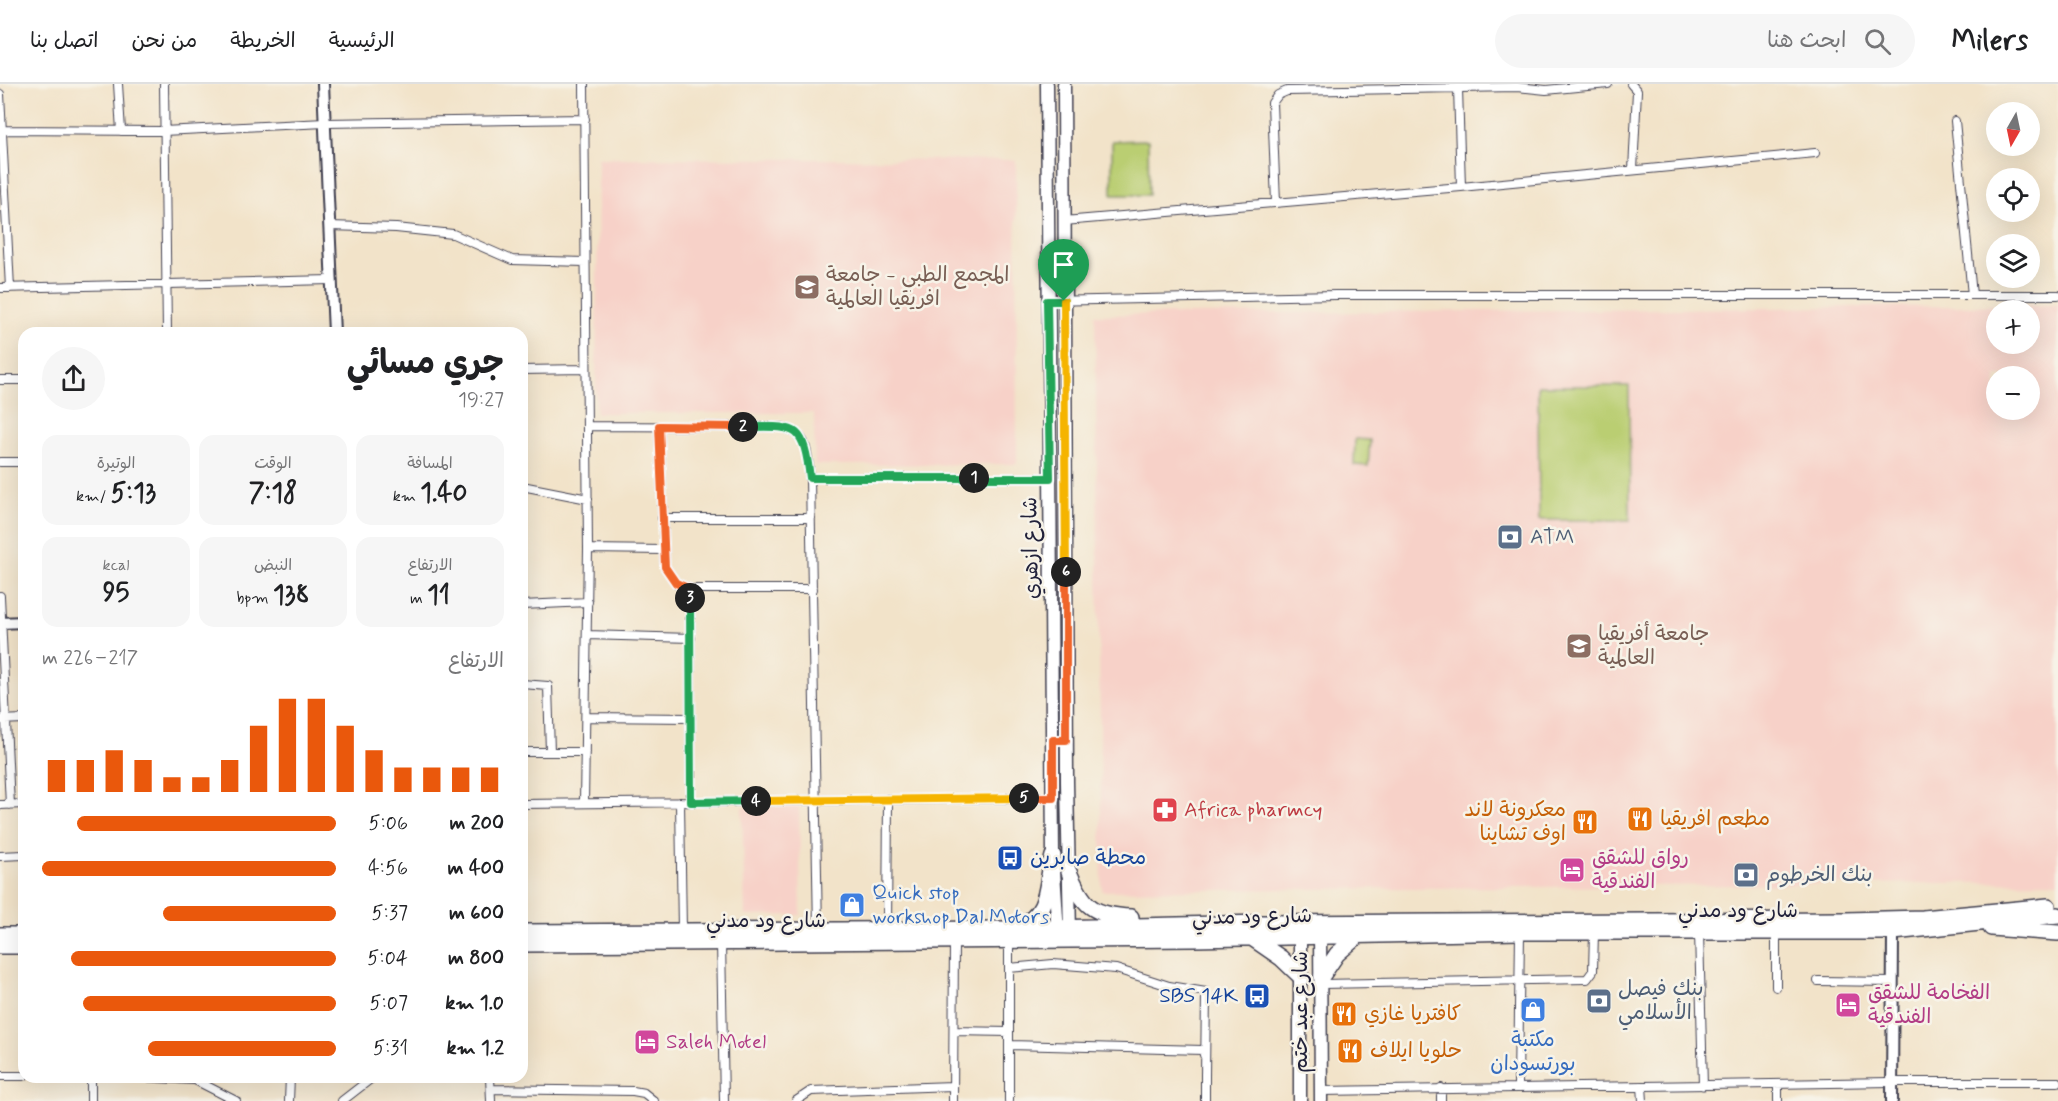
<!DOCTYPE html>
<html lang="ar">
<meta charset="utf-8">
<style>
:root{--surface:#fff;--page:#f6f6f6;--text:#202124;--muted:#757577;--line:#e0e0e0;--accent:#ea580c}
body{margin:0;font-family:Mynerve,"Playpen Sans Arabic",sans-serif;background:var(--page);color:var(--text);direction:rtl;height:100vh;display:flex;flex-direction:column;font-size:22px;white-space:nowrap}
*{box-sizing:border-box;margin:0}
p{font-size:20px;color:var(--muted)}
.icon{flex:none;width:33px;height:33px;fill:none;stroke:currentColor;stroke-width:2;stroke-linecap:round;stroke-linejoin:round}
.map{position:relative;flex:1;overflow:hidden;direction:ltr}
.side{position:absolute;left:18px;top:243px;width:510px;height:756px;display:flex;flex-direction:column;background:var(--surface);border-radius:18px;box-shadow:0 6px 24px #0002;direction:rtl}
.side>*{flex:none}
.needle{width:39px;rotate:189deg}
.buttons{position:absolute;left:1986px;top:18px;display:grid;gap:12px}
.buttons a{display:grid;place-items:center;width:54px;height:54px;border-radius:50%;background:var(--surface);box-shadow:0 6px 24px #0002;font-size:30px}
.pin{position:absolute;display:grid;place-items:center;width:51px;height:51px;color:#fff;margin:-62px -26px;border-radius:50% 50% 50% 0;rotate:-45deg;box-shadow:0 0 6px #0007}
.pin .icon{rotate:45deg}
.km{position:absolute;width:30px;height:30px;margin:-15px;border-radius:50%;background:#222;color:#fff;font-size:16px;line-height:30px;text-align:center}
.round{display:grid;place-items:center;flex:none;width:63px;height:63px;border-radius:32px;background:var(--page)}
.headline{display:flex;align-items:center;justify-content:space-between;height:102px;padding:0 24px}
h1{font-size:33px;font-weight:700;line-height:45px}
.metrics{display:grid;grid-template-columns:repeat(3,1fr);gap:9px;height:102px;padding:6px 24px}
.metrics div{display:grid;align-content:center;border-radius:15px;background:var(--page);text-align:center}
.metrics b{font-size:26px;font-weight:700}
.metrics small{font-size:16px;font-weight:400}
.metrics p{font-size:16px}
.chart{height:168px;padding:12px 24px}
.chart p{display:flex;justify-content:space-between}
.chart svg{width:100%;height:108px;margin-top:6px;stroke:var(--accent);stroke-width:6}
ul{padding:0 24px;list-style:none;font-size:20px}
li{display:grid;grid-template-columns:96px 72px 1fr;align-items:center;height:45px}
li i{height:15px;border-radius:8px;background:var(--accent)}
header{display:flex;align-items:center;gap:36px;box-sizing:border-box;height:84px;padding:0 30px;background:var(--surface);border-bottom:2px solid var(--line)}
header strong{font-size:28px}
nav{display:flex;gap:33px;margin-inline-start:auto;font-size:21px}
.search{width:420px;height:54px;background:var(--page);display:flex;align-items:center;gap:15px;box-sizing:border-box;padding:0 21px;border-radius:33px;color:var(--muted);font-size:22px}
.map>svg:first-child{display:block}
.built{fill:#f7d1c8;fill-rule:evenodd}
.green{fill:#bace72;stroke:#6e7856;stroke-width:1.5}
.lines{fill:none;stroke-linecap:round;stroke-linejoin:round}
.street-casing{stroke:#413f50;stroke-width:10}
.secondary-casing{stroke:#413f50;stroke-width:14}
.primary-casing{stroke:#413f50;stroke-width:15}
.highway-casing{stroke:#413f50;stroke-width:18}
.street{stroke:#fff;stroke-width:8}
.secondary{stroke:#fff;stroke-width:10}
.primary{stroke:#fff;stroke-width:12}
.highway{stroke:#fff;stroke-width:15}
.split-1-casing{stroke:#fff;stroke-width:12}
.split-2-casing{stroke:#fff;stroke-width:12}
.split-3-casing{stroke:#fff;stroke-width:12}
.split-4-casing{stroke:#fff;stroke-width:12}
.split-5-casing{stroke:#fff;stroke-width:12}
.split-6-casing{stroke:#fff;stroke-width:12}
.split-7-casing{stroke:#fff;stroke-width:12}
.split-1{stroke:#22a559;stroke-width:8}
.split-2{stroke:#22a559;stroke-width:8}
.split-3{stroke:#f0652b;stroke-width:8}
.split-4{stroke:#22a559;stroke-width:8}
.split-5{stroke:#f5b400;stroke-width:8}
.split-6{stroke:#f0652b;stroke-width:8}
.split-7{stroke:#f5b400;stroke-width:8}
.labels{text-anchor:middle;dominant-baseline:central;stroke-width:5;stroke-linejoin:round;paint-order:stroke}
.education-label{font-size:21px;fill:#785e54;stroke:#f7f3e8;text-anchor:start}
.service-label{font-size:21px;fill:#4e5e75;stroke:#f7f3e8;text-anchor:start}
.street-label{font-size:21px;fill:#22223b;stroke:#f7f3e8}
.health-label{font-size:21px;fill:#be3a42;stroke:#f7f3e8;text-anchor:start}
.food-label{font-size:21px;fill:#c56008;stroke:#f7f3e8;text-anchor:start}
.transit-label{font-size:21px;fill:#164399;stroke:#f7f3e8;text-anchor:start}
.hotel-label{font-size:21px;fill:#b23c85;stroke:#f7f3e8;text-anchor:start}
.shop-label{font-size:21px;fill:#366cbe;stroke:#f7f3e8;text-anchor:start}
</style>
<header>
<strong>Milers</strong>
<div class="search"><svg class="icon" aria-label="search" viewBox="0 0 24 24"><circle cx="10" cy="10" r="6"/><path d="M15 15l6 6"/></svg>ابحث هنا</div>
<nav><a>الرئيسية</a><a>الخريطة</a><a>من نحن</a><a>اتصل بنا</a></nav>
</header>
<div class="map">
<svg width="2058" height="1017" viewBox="0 0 2058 1017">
<rect width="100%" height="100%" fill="#f7f3e8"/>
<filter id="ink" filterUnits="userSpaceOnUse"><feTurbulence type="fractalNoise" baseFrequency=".0167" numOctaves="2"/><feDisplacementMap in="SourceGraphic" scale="12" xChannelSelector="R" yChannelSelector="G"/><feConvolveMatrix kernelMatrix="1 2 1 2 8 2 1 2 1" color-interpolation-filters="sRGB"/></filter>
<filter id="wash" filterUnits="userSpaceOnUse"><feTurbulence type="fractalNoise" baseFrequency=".008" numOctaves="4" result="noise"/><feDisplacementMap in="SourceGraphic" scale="24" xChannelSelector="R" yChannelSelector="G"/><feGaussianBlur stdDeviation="1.35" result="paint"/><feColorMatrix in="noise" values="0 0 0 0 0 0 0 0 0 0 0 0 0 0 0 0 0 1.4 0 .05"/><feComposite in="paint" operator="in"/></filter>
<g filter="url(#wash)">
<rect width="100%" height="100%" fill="#f2e3c9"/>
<!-- built -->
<path class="built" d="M598,74l418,2 1,304 -202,1 -1,-52h-218z
M2058,221v577l-956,9 -7,-576zM1996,226h34v34h-34zM1996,292h34v34h-34z
M799,722l2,109 -56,1 -3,-109z"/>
<!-- green -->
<path class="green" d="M1148,56l1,55h-37v-54z
M1538,302h91l1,134h-91z
M1355,355l15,1 -2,26 -14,-1z"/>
</g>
<g filter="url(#ink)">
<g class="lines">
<!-- street casing -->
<g class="street-casing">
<path id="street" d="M118,0l3,47
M164,0l3,249
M584,0l4,465 -4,254
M1631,0l6,7 -4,79
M1458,4l3,99
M0,10l10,194
M1955,37l17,174
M0,46l163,1 162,-8 260,-4
M1276,119l-4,-100 6,-8 9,-4 230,-4 29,3 62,-6
M1064,137l397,-34 354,-34
M329,142l67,2 57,6 59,26 73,2
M0,204l331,-8
M1047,217l289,-6h722
M522,286l64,-1
M0,296h24
M587,342l195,1c28,7 25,27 28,51h240
M659,342l6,141 11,16 14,6h123
M0,378h24
M810,394l8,453
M522,402l66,13
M662,434h149
M588,465l76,1
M690,505l1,213
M0,512l10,209
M522,521l66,-3
M587,551l104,3
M522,600l26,2 2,66
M586,633l105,1
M0,636l24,-1
M522,668h63
M680,718l2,129
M522,720l531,-6
M0,721l24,-1
M0,772l24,-1
M887,846l1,-131
M1776,847v56
M1699,848l4,154
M721,858l3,159
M1009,884l44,-4 63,5 53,17 37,6 -1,85
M1818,897l73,1
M1322,900l265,-5 6,-8 1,-39
M954,947l55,1
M1010,961l193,5 1,5
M1205,989v28
M0,992h24
M139,993l56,3 41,21
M490,993l1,24
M1518,1002l2,-154
M1642,1002l1,15
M1441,1004v13
M491,1005l142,2 11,2 10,8
M1321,1007l570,-9h167
M91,1017v-24
M289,1017l1,-24
M342,1017l31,-24
M796,1017l15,-10 142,-5
M953,1017l1,-160
M1009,1017v-161
M1778,1017v-16"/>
</g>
<!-- secondary casing -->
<g class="secondary-casing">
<path id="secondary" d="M323,0l11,249
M0,539l24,-1
M1892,1017l1,-169"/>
</g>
<!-- primary casing -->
<g class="primary-casing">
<path id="primary" d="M1047,0l6,772 5,79
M1064,0l3,698 3,152
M1300,844v173
M1320,844l1,173"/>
</g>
<!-- highway casing -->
<g class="highway-casing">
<path id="highway" d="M1069,788c15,35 23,43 62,45
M1019,842c32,-12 26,-42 34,-70
M1991,844l67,5
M522,848l488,-3 252,-6 584,-3 77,-2 125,-12
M0,851h24
M1252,854l29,20 21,20
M522,860l672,-5 326,-7h373l165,-17
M0,862h24
M1322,892l15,-22 22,-19"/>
</g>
<!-- street -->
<use href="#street" class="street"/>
<!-- secondary -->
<use href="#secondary" class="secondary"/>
<!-- primary -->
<use href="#primary" class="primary"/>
<!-- highway -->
<use href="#highway" class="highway"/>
</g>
</g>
<g class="lines" filter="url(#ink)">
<!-- split-1 casing -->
<g class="split-1-casing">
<path id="split-1" d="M974,394h76l-3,-177h17"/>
</g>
<!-- split-2 casing -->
<g class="split-2-casing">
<path id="split-2" d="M743,343c53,0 60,-6 67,51h164"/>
</g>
<!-- split-3 casing -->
<g class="split-3-casing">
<path id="split-3" d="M690,514v-9l-14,-6 -11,-16 -6,-141 84,1"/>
</g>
<!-- split-4 casing -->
<g class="split-4-casing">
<path id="split-4" d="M690,514l1,204 65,-1"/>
</g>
<!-- split-5 casing -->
<g class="split-5-casing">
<path id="split-5" d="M756,717l268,-3"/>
</g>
<!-- split-6 casing -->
<g class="split-6-casing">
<path id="split-6" d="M1024,714h29v-58h13v-168"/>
</g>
<!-- split-7 casing -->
<g class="split-7-casing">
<path id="split-7" d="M1064,217l2,271"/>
</g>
<!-- split-1 -->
<use href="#split-1" class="split-1"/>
<!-- split-2 -->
<use href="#split-2" class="split-2"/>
<!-- split-3 -->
<use href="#split-3" class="split-3"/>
<!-- split-4 -->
<use href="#split-4" class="split-4"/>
<!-- split-5 -->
<use href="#split-5" class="split-5"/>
<!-- split-6 -->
<use href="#split-6" class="split-6"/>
<!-- split-7 -->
<use href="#split-7" class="split-7"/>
</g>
<!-- icons -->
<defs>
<g id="university-square" transform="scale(1.35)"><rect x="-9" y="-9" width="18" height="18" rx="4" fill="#8d6e63" stroke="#f7f3e8"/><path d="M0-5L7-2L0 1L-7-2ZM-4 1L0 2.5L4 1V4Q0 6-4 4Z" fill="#fff"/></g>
<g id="bank-square" transform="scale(1.35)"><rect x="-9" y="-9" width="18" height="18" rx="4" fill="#5c6f8a" stroke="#f7f3e8"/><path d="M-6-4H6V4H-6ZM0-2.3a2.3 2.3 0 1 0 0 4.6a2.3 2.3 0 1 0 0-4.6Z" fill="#fff"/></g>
<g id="pharmacy-square" transform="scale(1.35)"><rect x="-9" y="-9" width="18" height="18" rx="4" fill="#e0444e" stroke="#f7f3e8"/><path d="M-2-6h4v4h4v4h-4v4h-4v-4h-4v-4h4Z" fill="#fff"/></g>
<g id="restaurant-square" transform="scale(1.35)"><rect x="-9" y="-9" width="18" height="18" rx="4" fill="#e8710a" stroke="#f7f3e8"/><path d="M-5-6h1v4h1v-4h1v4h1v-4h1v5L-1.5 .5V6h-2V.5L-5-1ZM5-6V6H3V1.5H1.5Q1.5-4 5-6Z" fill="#fff"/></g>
<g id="bus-square" transform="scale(1.35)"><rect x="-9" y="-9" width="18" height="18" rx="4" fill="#1a4fb4" stroke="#f7f3e8"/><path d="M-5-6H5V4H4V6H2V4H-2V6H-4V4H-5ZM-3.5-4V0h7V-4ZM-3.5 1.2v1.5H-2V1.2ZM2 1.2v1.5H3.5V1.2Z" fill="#fff"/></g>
<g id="hotel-square" transform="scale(1.35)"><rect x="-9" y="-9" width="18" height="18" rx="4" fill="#d1479c" stroke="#f7f3e8"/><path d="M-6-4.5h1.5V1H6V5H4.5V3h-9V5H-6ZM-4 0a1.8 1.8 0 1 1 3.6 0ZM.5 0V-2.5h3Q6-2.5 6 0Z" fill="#fff"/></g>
<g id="shop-square" transform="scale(1.35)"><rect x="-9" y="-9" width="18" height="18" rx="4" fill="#3f7fe0" stroke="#f7f3e8"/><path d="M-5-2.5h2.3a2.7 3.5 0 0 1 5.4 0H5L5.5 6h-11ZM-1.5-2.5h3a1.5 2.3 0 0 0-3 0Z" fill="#fff"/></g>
</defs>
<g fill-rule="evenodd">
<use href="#university-square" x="807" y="203"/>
<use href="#bank-square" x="1510" y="453"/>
<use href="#university-square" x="1579" y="562"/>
<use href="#pharmacy-square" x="1165" y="726"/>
<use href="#restaurant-square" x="1640" y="735"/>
<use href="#restaurant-square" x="1585" y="738"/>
<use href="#bus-square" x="1010" y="774"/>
<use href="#hotel-square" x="1572" y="786"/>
<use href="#bank-square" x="1746" y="791"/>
<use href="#shop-square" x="852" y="821"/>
<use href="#bus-square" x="1257" y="912"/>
<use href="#bank-square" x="1599" y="917"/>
<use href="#hotel-square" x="1848" y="921"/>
<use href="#shop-square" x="1533" y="926"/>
<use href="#restaurant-square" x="1344" y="930"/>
<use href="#hotel-square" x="647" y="958"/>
<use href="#restaurant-square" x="1350" y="967"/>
</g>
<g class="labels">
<!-- education labels -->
<g class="education-label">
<text x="826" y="191">المجمع الطبي - جامعة<tspan x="826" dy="24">افريقيا العالمية</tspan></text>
<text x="1598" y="550">جامعة أفريقيا<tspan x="1598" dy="24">العالمية</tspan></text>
</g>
<!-- service labels -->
<g class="service-label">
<text x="1530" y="453">ATM</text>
<text x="1766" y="791">بنك الخرطوم</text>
<text x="1618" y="905">بنك فيصل<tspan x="1618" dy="24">الأسلامي</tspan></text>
</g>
<!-- street labels -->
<g class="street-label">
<text transform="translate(1031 464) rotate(-91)">شارع ازهري</text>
<text x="1738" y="827">شارع ود مدني</text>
<text transform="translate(1252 833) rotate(-1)">شارع ود مدني</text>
<text x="766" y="837">شارع ود مدني</text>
<text transform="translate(1301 928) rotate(-90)">شارع عبد ختم</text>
</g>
<!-- health labels -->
<g class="health-label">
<text x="1184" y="726">Africa pharmcy</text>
</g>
<!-- food labels -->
<g class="food-label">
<text x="1566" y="726" text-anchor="end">معكرونة لاند<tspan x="1566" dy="24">اوف تشاينا</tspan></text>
<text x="1660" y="735">مطعم افريقيا</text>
<text x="1364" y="930">كافتريا غازي</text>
<text x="1370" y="967">حلويا ايلاف</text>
</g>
<!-- transit labels -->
<g class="transit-label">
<text x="1030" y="774">محطة صابرين</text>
<text x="1238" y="912" text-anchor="end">SBS 14K</text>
</g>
<!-- hotel labels -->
<g class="hotel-label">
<text x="1592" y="774">رواق للشقق<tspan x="1592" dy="24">الفندقية</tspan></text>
<text x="1868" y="909">الفخامة للشقق<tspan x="1868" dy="24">الفندقية</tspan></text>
<text x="666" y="958">Saleh Motel</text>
</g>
<!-- shop labels -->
<g class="shop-label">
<text x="872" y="809">Quick stop<tspan x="872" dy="24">workshop Dal Motors</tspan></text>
<text x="1533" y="956" text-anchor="middle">مكتبة<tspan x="1533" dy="24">بورتسودان</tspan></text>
</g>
</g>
</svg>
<div class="buttons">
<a><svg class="needle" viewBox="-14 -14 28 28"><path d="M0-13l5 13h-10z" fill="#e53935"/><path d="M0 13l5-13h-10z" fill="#757577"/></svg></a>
<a><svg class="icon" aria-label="locate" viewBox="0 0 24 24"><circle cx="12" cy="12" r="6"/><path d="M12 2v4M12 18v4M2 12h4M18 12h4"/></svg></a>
<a><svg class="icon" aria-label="layers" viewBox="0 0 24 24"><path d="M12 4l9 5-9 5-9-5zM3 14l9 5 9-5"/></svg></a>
<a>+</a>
<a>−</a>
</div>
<div class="pin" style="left:1064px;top:217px;background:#1e9e55"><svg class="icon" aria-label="arrive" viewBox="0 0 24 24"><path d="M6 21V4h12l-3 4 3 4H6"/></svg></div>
<b class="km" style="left:974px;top:394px">1</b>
<b class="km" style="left:743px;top:343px">2</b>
<b class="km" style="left:690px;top:514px">3</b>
<b class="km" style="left:756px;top:717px">4</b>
<b class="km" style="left:1024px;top:714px">5</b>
<b class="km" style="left:1066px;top:488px">6</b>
<section class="side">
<div class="headline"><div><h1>جري مسائي</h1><p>19:27</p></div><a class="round"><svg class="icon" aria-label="share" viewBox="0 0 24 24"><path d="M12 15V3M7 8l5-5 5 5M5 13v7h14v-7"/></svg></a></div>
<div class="metrics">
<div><p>المسافة</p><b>1.40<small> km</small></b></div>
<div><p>الوقت</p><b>7:18</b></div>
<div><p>الوتيرة</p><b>5:13<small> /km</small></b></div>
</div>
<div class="metrics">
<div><p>الارتفاع</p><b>11<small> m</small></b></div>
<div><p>النبض</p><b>138<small> bpm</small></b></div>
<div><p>kcal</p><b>95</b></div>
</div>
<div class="chart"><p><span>الارتفاع</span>217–226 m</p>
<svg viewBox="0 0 160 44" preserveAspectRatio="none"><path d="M5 44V31M15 44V31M25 44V27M35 44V31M45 44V38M55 44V38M65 44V31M75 44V17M85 44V6M95 44V6M105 44V17M115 44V27M125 44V34M135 44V34M145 44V34M155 44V34"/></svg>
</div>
<ul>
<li><b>200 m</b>5:06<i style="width:88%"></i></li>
<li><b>400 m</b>4:56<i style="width:100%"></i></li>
<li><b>600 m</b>5:37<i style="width:59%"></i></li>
<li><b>800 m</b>5:04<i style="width:90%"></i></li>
<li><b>1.0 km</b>5:07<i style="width:86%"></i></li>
<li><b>1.2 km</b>5:31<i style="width:64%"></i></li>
</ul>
</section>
</div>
